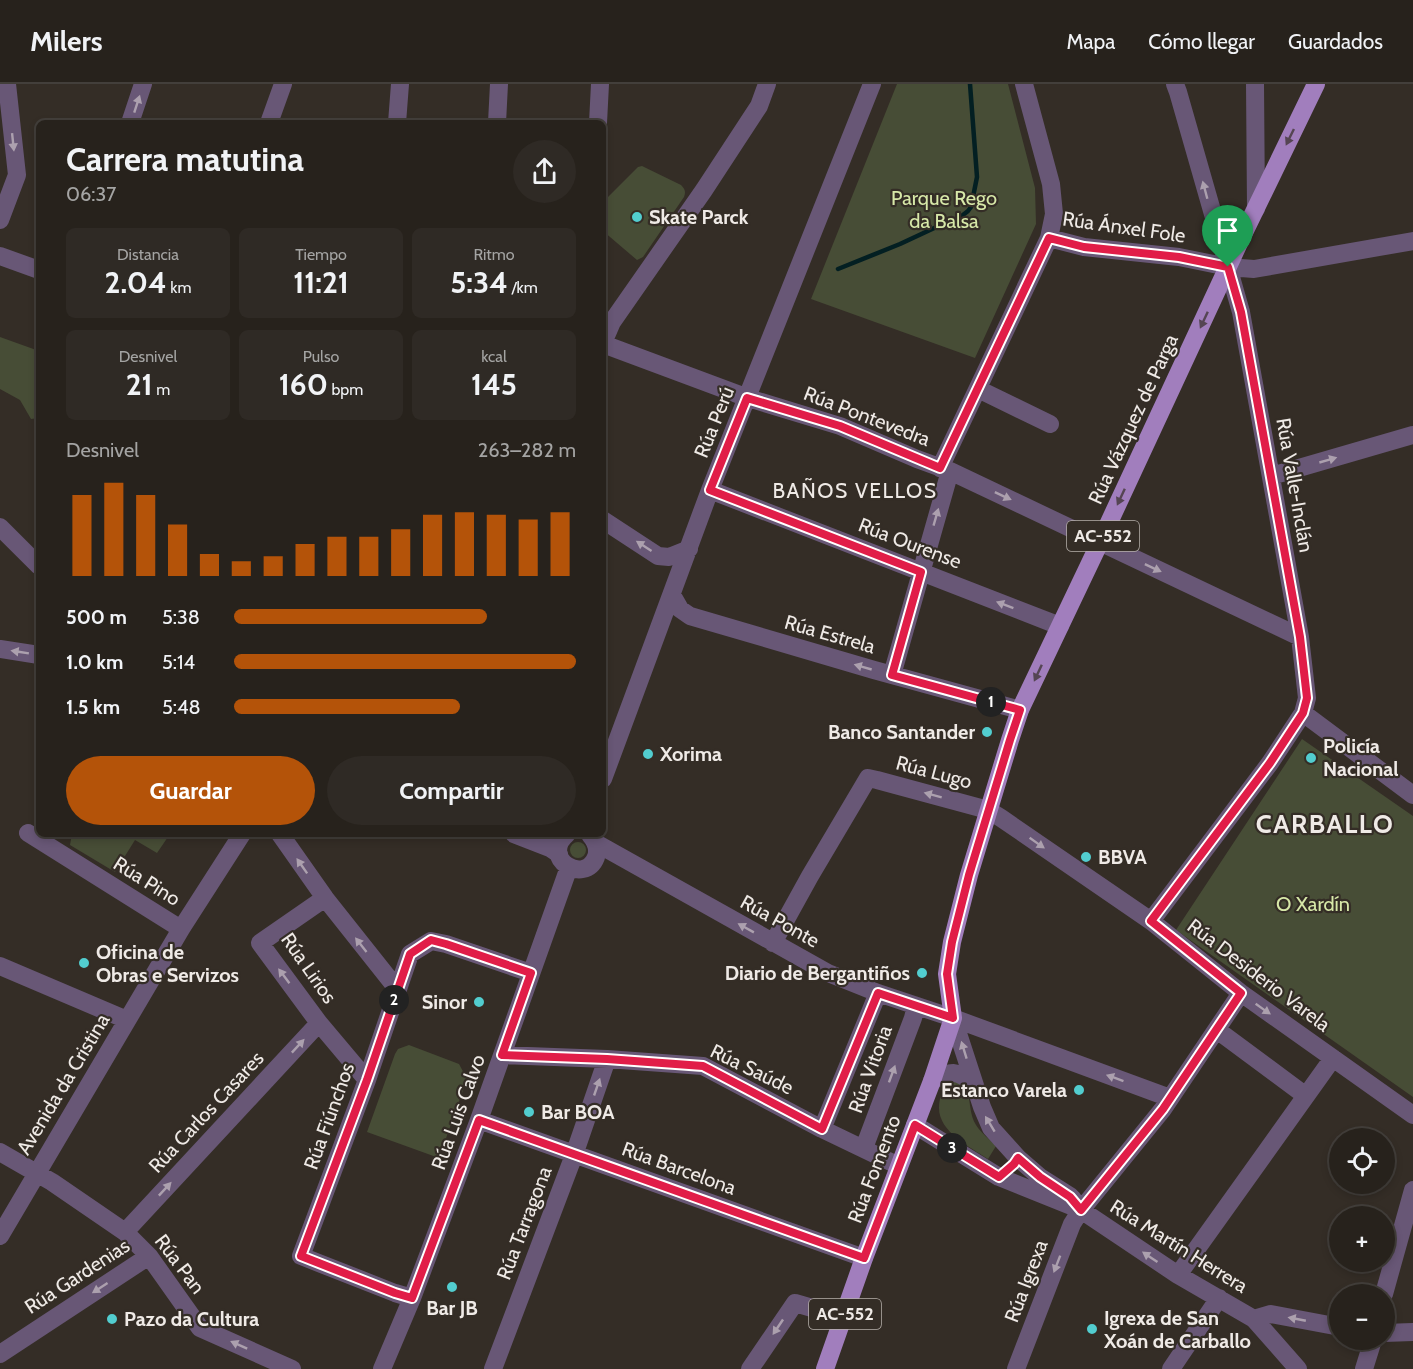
<!DOCTYPE html>
<html lang="es">
<meta charset="utf-8">
<style>
:root{--surface:#27221c;--page:#2f2a25;--text:#f1f3f6;--muted:#a4a4a3;--line:#433f3b;--accent:#b45309}
body{margin:0;font-family:Cabin,sans-serif;background:var(--page);color:var(--text);height:100vh;display:flex;flex-direction:column;font-size:22px;white-space:nowrap}
*{box-sizing:border-box;margin:0}
p{font-size:20px;color:var(--muted)}
.icon{flex:none;width:33px;height:33px;fill:none;stroke:currentColor;stroke-width:2;stroke-linecap:round;stroke-linejoin:round}
.map{position:relative;flex:1;overflow:hidden}
.sheet{position:absolute;left:36px;top:36px;width:570px;height:717px;display:flex;flex-direction:column;background:var(--surface);border-radius:9px;box-shadow:0 3px 9px #0003,0 0 0 2px var(--line)}
.sheet>*{flex:none}
.buttons{position:absolute;left:1329px;top:1044px;display:grid;gap:12px}
.buttons a{display:grid;place-items:center;width:66px;height:66px;border-radius:50%;background:var(--surface);box-shadow:0 3px 9px #0003,0 0 0 2px var(--line);font-size:30px}
.pin{position:absolute;display:grid;place-items:center;width:51px;height:51px;color:#fff;margin:-62px -26px;border-radius:50% 50% 50% 0;rotate:-45deg;box-shadow:0 0 6px #0007}
.pin .icon{rotate:45deg}
.km{position:absolute;width:30px;height:30px;margin:-15px;border-radius:50%;background:#222;color:#fff;font-size:16px;line-height:30px;text-align:center}
.round{display:grid;place-items:center;flex:none;width:63px;height:63px;border-radius:32px;background:var(--page)}
.head{display:flex;align-items:center;justify-content:space-between;height:102px;padding:0 30px}
h1{font-size:33px;font-weight:700;line-height:45px}
.stats{display:grid;grid-template-columns:repeat(3,1fr);gap:9px;height:102px;padding:6px 30px}
.stats div{display:grid;align-content:center;border-radius:9px;background:var(--page);text-align:center}
.stats b{font-size:30px;font-weight:700}
.stats small{font-size:16px;font-weight:400}
.stats p{font-size:16px}
.chart{height:168px;padding:12px 30px}
.chart p{display:flex;justify-content:space-between}
.chart svg{width:100%;height:108px;margin-top:6px;stroke:var(--accent);stroke-width:6}
.action{display:flex;gap:12px;margin-top:auto;padding:12px 30px}
.action a{flex:1;height:69px;border-radius:36px;background:var(--accent);color:#fff;font-size:24px;font-weight:700;line-height:69px;text-align:center}
.action a+a{background:var(--page);color:var(--text)}
ul{padding:0 30px;list-style:none;font-size:20px}
li{display:grid;grid-template-columns:96px 72px 1fr;align-items:center;height:45px}
li i{height:15px;border-radius:8px;background:var(--accent)}
header{display:flex;align-items:center;gap:36px;box-sizing:border-box;height:84px;padding:0 30px;background:var(--surface);border-bottom:2px solid var(--line)}
header strong{font-size:28px}
nav{display:flex;gap:33px;margin-inline-start:auto;font-size:21px}
.map>svg:first-child{display:block}
.green{fill:#474d36}
.lines{fill:none;stroke-linecap:round;stroke-linejoin:round}
.stream{stroke:#031f22;stroke-width:4.5}
.minor{stroke:#685776;stroke-width:18}
.major{stroke:#a17ebd;stroke-width:18}
.oneway{fill:#aca0ae}
.oneway2{fill:#554553}
.route-casing{stroke:#fff;stroke-width:12}
.route{stroke:#e11d48;stroke-width:8}
.poi-dot{fill:#52cdcf;stroke:#342d26;stroke-width:2}
.labels{text-anchor:middle;dominant-baseline:central;stroke-width:4.5;stroke-linejoin:round;paint-order:stroke}
.shield{fill:#342d26;stroke:#b7b1ac;stroke-width:1.5}
.shield-label{font-size:18px;font-weight:bold;fill:#efeae6}
.park-label{font-size:20px;fill:#d7e8a8;stroke:#342d26}
.poi-label{font-size:20px;font-weight:bold;fill:#efeae6;stroke:#342d26;text-anchor:start}
.street-label{font-size:20px;fill:#efeae6;stroke:#342d26}
.neighbourhood-label{font-size:21px;letter-spacing:1.5px;fill:#efeae6;stroke:#342d26}
.district-label{font-size:26px;font-weight:bold;letter-spacing:1.5px;fill:#efeae6;stroke:#342d26}
</style>
<header>
<strong>Milers</strong>
<nav><a>Mapa</a><a>Cómo llegar</a><a>Guardados</a></nav>
</header>
<div class="map">
<svg width="1413" height="1285" viewBox="0 0 1413 1285">
<rect width="100%" height="100%" fill="#342d26"/>
<!-- green -->
<path class="green" d="M897,0h111l27,104 1,36 -61,134 -164,-59z
M642,82l39,19c4,4 5,7 3,12l-41,60 -6,3 -34,-29v-29l35,-35z
M0,253l39,14v67l-8,1 -11,-19 -20,-11z
M1302,655l111,77v281l-237,-167z
M72,750h98l-13,19 -22,-13 -20,32 -45,-27z
M570 766a8 8 0 1 1 16 0a8 8 0 1 1-16 0Z
M409,961l50,19 8,15 -28,79 -72,-26 28,-78 3,-5z
M946,995c32,3 18,26 30,46 5,8 14,15 20,21l-8,13c-18,-12 -49,-27 -49,-51 0,-10 4,-19 7,-29z"/>
<g class="lines">
<!-- stream -->
<path class="stream" d="M838,185l62,-25 45,-21 9,-1 14,-11 3,-4 6,-30 -7,-93"/>
<!-- minor -->
<path class="minor" d="M1255,0l1,125
M130,39l13,-39
M269,39l14,-39
M397,39l3,-39
M497,39l2,-39
M598,39l2,-39
M0,136l17,-45 -10,-91
M1049,154l35,9 95,10 49,10 26,2 159,-28
M0,172l39,14
M603,259l9,-21 92,-132 55,-84 8,-22
M603,260l145,54 92,28 77,33 33,12 350,166
M978,305l72,35
M940,384l109,-230 5,-24 -3,-30 -27,-100
M1271,392l142,-41
M710,406l350,136
M603,436l55,36 11,1 20,-8
M0,443l39,39
M672,511l8,14 10,7 184,54 146,40
M0,565l39,6
M892,591l58,-204
M1303,629l110,82
M603,695l107,-289 162,-406
M28,749l153,96
M280,750l45,64 73,92
M514,750l36,14 9,6
M567,750c-28,24 18,52 29,23 3,-8 0,-15 -6,-22
M596,759l232,130 50,20 75,25 217,80
M325,814l-65,45 59,80 48,57
M1151,837l119,-158 33,-50 4,-15 -7,-61 -59,-325 -63,-220 -3,-8
M773,859l37,-67 58,-98 9,2 111,30 13,8 150,103 90,72 172,122
M0,882l127,54
M953,934l29,89 9,21 27,30 22,19 30,19 3,3
M1217,946l89,66
M502,971l105,4 96,7 119,63 77,37
M932,997c19,-11 24,-11 42,2
M479,1036l385,138
M915,1041l84,52 82,33 97,65 76,44 44,50
M822,1045l56,-136
M864,1064l49,-130 3,-12
M0,1068l52,30 73,50 24,24 51,72 92,41
M125,1148l194,-209
M0,1152l181,-307 61,-95
M1178,1191l155,-217
M1384,1210l29,-104
M412,1214l-17,-5 -94,-37 66,-176 43,-126 21,-13 15,3 85,29
M1254,1235l17,-5 69,13
M1384,1249l29,-1
M0,1270l149,-98
M382,1285l30,-71 67,-178 90,-253
M493,1285l81,-214 33,-96
M750,1285l45,-66 48,14
M1016,1285l56,-145 9,-14 82,-101 78,-116
M1171,1285l48,-71
M1364,1285l9,-29"/>
<!-- major -->
<path class="major" d="M825,1285l39,-111 68,-177 21,-63 -6,-44 5,-32 17,-67 41,-135 10,-30 80,-168 139,-299 77,-159"/>
</g>
<!-- one-way arrows -->
<defs><path id="oneway-solid" d="M-6-.8H1V-3.2L6.5 0L1 3.2V.8H-6Z" transform="scale(1.5)"/></defs>
<g class="oneway">
<use href="#oneway-solid" transform="translate(137 20) rotate(-72)"/>
<use href="#oneway-solid" transform="translate(13 58) rotate(84)"/>
<use href="#oneway-solid" transform="translate(1205 106) rotate(-105)"/>
<use href="#oneway-solid" transform="translate(1328 376) rotate(-16)"/>
<use href="#oneway-solid" transform="translate(1003 412) rotate(25)"/>
<use href="#oneway-solid" transform="translate(936 433) rotate(-74)"/>
<use href="#oneway-solid" transform="translate(644 462) rotate(-147)"/>
<use href="#oneway-solid" transform="translate(1153 484) rotate(25)"/>
<use href="#oneway-solid" transform="translate(1005 521) rotate(-159)"/>
<use href="#oneway-solid" transform="translate(20 568) rotate(-171)"/>
<use href="#oneway-solid" transform="translate(863 583) rotate(-164)"/>
<use href="#oneway-solid" transform="translate(933 711) rotate(-165)"/>
<use href="#oneway-solid" transform="translate(1037 759) rotate(35)"/>
<use href="#oneway-solid" transform="translate(302 782) rotate(-125)"/>
<use href="#oneway-solid" transform="translate(746 844) rotate(-151)"/>
<use href="#oneway-solid" transform="translate(361 861) rotate(-128)"/>
<use href="#oneway-solid" transform="translate(284 892) rotate(-127)"/>
<use href="#oneway-solid" transform="translate(1263 925) rotate(35)"/>
<use href="#oneway-solid" transform="translate(298 962) rotate(-47)"/>
<use href="#oneway-solid" transform="translate(964 966) rotate(-107)"/>
<use href="#oneway-solid" transform="translate(892 990) rotate(-70)"/>
<use href="#oneway-solid" transform="translate(1115 994) rotate(-160)"/>
<use href="#oneway-solid" transform="translate(597 1003) rotate(-71)"/>
<use href="#oneway-solid" transform="translate(990 1040) rotate(-121)"/>
<use href="#oneway-solid" transform="translate(165 1105) rotate(-47)"/>
<use href="#oneway-solid" transform="translate(1150 1173) rotate(-146)"/>
<use href="#oneway-solid" transform="translate(1057 1180) rotate(111)"/>
<use href="#oneway-solid" transform="translate(100 1204) rotate(147)"/>
<use href="#oneway-solid" transform="translate(1297 1235) rotate(-169)"/>
<use href="#oneway-solid" transform="translate(778 1243) rotate(124)"/>
<use href="#oneway-solid" transform="translate(239 1261) rotate(-156)"/>
</g>
<g class="oneway2">
<use href="#oneway-solid" transform="translate(1290 53) rotate(116)"/>
<use href="#oneway-solid" transform="translate(1204 236) rotate(115)"/>
<use href="#oneway-solid" transform="translate(1121 413) rotate(115)"/>
<use href="#oneway-solid" transform="translate(1038 589) rotate(115)"/>
</g>
<g class="lines">
<!-- route casing -->
<g class="route-casing">
<path id="route" d="M1049,154l35,9 95,10 49,10 13,45 59,325 7,61 -4,15 -33,50 -119,158 90,72 -78,116 -82,101 -11,-13 -30,-20 -22,-19 -4,6 -15,13 -84,-52 -51,133 -385,-138 -67,178 -17,-5 -94,-37 66,-176 43,-126 21,-14 15,4 85,29 -29,82 105,4 96,7 119,63 56,-136 75,25 -6,-44 5,-32 17,-67 41,-135 10,-30 -128,-35 29,-103 -211,-82 37,-92 93,28 100,42z"/>
</g>
<!-- route -->
<use href="#route" class="route"/>
</g>
<!-- markers -->
<g class="poi-dot">
<circle cx="637" cy="133" r="6"/>
<circle cx="987" cy="648" r="6"/>
<circle cx="648" cy="670" r="6"/>
<circle cx="1311" cy="674" r="6"/>
<circle cx="1086" cy="773" r="6"/>
<circle cx="84" cy="879" r="6"/>
<circle cx="922" cy="889" r="6"/>
<circle cx="479" cy="918" r="6"/>
<circle cx="1079" cy="1006" r="6"/>
<circle cx="529" cy="1028" r="6"/>
<circle cx="452" cy="1203" r="6"/>
<circle cx="112" cy="1235" r="6"/>
<circle cx="1092" cy="1245" r="6"/>
</g>
<g class="labels">
<!-- shield labels -->
<g class="shield">
<rect x="1067" y="437" width="72" height="30" rx="4.5"/>
<rect x="809" y="1215" width="72" height="30" rx="4.5"/>
</g>
<g class="shield-label">
<text x="1103" y="452">AC-552</text>
<text x="845" y="1230">AC-552</text>
</g>
<!-- park labels -->
<g class="park-label">
<text x="944" y="114">Parque Rego<tspan x="944" dy="23">da Balsa</tspan></text>
<text x="1313" y="820">O Xardín</text>
</g>
<!-- poi labels -->
<g class="poi-label">
<text x="649" y="133">Skate Parck</text>
<text x="975" y="648" text-anchor="end">Banco Santander</text>
<text x="1323" y="662">Policía<tspan x="1323" dy="23">Nacional</tspan></text>
<text x="660" y="670">Xorima</text>
<text x="1098" y="773">BBVA</text>
<text x="96" y="868">Oficina de<tspan x="96" dy="23">Obras e Servizos</tspan></text>
<text x="910" y="889" text-anchor="end">Diario de Bergantiños</text>
<text x="467" y="918" text-anchor="end">Sinor</text>
<text x="1067" y="1006" text-anchor="end">Estanco Varela</text>
<text x="541" y="1028">Bar BOA</text>
<text x="452" y="1224" text-anchor="middle">Bar JB</text>
<text x="1104" y="1234">Igrexa de San<tspan x="1104" dy="23">Xoán de Carballo</tspan></text>
<text x="124" y="1235">Pazo da Cultura</text>
</g>
<!-- street labels -->
<g class="street-label">
<text transform="translate(1124 143) rotate(8)">Rúa Ánxel Fole</text>
<text transform="translate(867 332) rotate(21)">Rúa Pontevedra</text>
<text transform="translate(1133 335) rotate(-65)">Rúa Vázquez de Parga</text>
<text transform="translate(714 338) rotate(-68)">Rúa Perú</text>
<text transform="translate(1295 401) rotate(80)">Rúa Valle-Inclán</text>
<text transform="translate(910 459) rotate(21)">Rúa Ourense</text>
<text transform="translate(830 550) rotate(16)">Rúa Estrela</text>
<text transform="translate(934 688) rotate(15)">Rúa Lugo</text>
<text transform="translate(147 797) rotate(32)">Rúa Pino</text>
<text transform="translate(780 837) rotate(29)">Rúa Ponte</text>
<text transform="translate(309 884) rotate(55)">Rúa Lirios</text>
<text transform="translate(1259 891) rotate(37)">Rúa Desiderio Varela</text>
<text transform="translate(752 985) rotate(26)">Rúa Saúde</text>
<text transform="translate(870 985) rotate(-70)">Rúa Vitoria</text>
<text transform="translate(63 1000) rotate(-59)">Avenida da Cristina</text>
<text transform="translate(206 1028) rotate(-47)">Rúa Carlos Casares</text>
<text transform="translate(458 1028) rotate(-70)">Rúa Luis Calvo</text>
<text transform="translate(329 1032) rotate(-70)">Rúa Fiúnchos</text>
<text transform="translate(679 1084) rotate(20)">Rúa Barcelona</text>
<text transform="translate(874 1085) rotate(-69)">Rúa Fomento</text>
<text transform="translate(524 1139) rotate(-69)">Rúa Tarragona</text>
<text transform="translate(1179 1162) rotate(32)">Rúa Martín Herrera</text>
<text transform="translate(180 1180) rotate(53)">Rúa Pan</text>
<text transform="translate(77 1192) rotate(-33)">Rúa Gardenias</text>
<text transform="translate(1026 1197) rotate(-69)">Rúa Igrexa</text>
</g>
<!-- neighbourhood labels -->
<g class="neighbourhood-label">
<text x="855" y="406">BAÑOS VELLOS</text>
</g>
<!-- district labels -->
<g class="district-label">
<text x="1325" y="740">CARBALLO</text>
</g>
</g>
</svg>
<div class="buttons">
<a><svg class="icon" aria-label="locate" viewBox="0 0 24 24"><circle cx="12" cy="12" r="6"/><path d="M12 2v4M12 18v4M2 12h4M18 12h4"/></svg></a>
<a>+</a>
<a>−</a>
</div>
<div class="pin" style="left:1228px;top:183px;background:#1e9e55"><svg class="icon" aria-label="arrive" viewBox="0 0 24 24"><path d="M6 21V4h12l-3 4 3 4H6"/></svg></div>
<b class="km" style="left:991px;top:618px">1</b>
<b class="km" style="left:394px;top:916px">2</b>
<b class="km" style="left:952px;top:1064px">3</b>
<section class="sheet">
<div class="head"><div><h1>Carrera matutina</h1><p>06:37</p></div><a class="round"><svg class="icon" aria-label="share" viewBox="0 0 24 24"><path d="M12 15V3M7 8l5-5 5 5M5 13v7h14v-7"/></svg></a></div>
<div class="stats">
<div><p>Distancia</p><b>2.04<small> km</small></b></div>
<div><p>Tiempo</p><b>11:21</b></div>
<div><p>Ritmo</p><b>5:34<small> /km</small></b></div>
</div>
<div class="stats">
<div><p>Desnivel</p><b>21<small> m</small></b></div>
<div><p>Pulso</p><b>160<small> bpm</small></b></div>
<div><p>kcal</p><b>145</b></div>
</div>
<div class="chart"><p><span>Desnivel</span>263–282 m</p>
<svg viewBox="0 0 160 44" preserveAspectRatio="none"><path d="M5 44V11M15 44V6M25 44V11M35 44V23M45 44V35M55 44V38M65 44V36M75 44V31M85 44V28M95 44V28M105 44V25M115 44V19M125 44V18M135 44V19M145 44V21M155 44V18"/></svg>
</div>
<ul>
<li><b>500 m</b>5:38<i style="width:74%"></i></li>
<li><b>1.0 km</b>5:14<i style="width:100%"></i></li>
<li><b>1.5 km</b>5:48<i style="width:66%"></i></li>
</ul>
<div class="action"><a>Guardar</a><a>Compartir</a></div>
</section>
</div>
